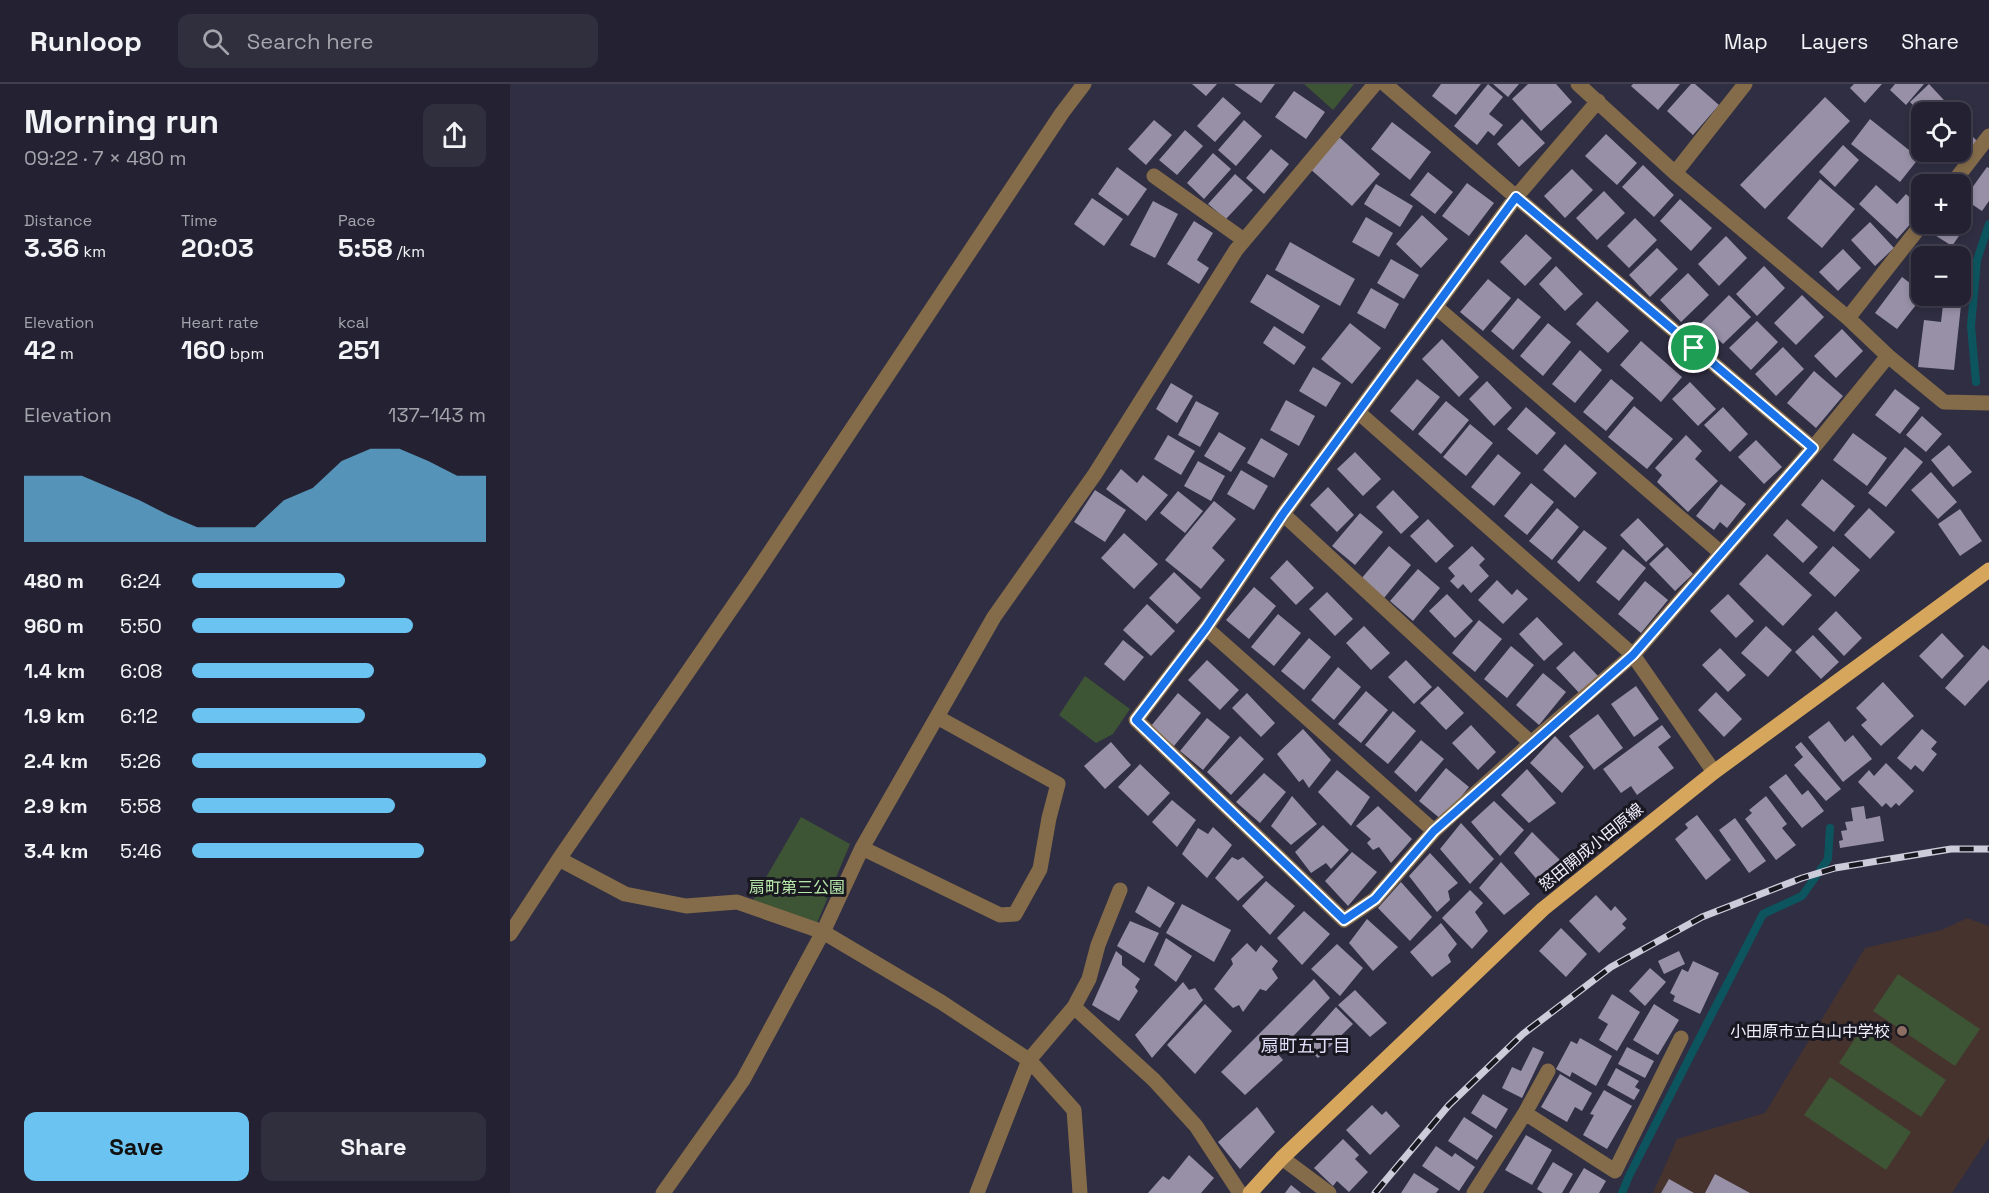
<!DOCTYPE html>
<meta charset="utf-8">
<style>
:root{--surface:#242232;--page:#302f3e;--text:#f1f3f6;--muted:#a3a4ac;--line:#413f4d;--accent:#6ac3f1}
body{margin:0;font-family:"Space Grotesk","Noto Sans JP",sans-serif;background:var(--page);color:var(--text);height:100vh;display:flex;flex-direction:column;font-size:22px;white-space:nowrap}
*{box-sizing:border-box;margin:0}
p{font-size:20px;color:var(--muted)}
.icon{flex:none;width:33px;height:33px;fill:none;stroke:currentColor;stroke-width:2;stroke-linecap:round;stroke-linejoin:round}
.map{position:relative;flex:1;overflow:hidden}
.side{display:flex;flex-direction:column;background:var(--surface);width:510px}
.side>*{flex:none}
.fabs{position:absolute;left:1401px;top:18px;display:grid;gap:12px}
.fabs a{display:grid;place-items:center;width:60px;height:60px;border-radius:12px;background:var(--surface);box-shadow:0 3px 9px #0003,0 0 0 2px var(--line);font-size:30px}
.pin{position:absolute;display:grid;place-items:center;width:51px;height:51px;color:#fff;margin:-26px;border:3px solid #fff;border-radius:50%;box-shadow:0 2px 6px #0007}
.round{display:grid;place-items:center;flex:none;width:63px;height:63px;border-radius:12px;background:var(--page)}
.overview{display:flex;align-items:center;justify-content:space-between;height:102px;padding:0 24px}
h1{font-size:33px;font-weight:600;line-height:45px}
.stats{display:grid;grid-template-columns:repeat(3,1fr);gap:9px;height:102px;padding:6px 24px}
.stats div{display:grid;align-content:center}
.stats b{font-size:26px;font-weight:600}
.stats small{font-size:16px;font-weight:400}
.stats p{font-size:16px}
.chart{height:168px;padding:12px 24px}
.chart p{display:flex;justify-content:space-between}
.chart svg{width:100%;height:108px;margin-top:6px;fill:var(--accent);opacity:.7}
.primary-button{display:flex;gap:12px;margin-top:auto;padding:12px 24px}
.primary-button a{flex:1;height:69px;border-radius:12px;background:var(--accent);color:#111;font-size:24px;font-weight:600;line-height:69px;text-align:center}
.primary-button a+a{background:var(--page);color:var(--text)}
ul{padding:0 24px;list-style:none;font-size:20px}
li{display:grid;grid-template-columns:96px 72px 1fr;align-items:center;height:45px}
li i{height:15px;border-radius:8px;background:var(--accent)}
header{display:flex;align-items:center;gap:36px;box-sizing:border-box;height:84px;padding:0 30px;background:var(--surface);border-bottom:2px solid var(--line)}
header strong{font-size:28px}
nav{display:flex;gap:33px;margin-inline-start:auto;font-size:21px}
.search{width:420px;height:54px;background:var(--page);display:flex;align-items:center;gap:15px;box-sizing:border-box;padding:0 21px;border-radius:12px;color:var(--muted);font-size:22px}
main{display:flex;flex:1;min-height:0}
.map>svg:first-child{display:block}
.education{fill:#47332e}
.green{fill:#3d5435}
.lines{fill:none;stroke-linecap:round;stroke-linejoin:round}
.stream{stroke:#0c555f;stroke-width:8}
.building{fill:#9790a7}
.minor{stroke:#846c4a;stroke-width:15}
.major{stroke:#d6a65c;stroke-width:15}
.rail-casing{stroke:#cdccda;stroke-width:7}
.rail{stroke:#191821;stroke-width:4.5;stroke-dasharray:14;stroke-linecap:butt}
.route-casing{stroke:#fff;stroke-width:12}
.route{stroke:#1a73e8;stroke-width:8}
.education-dot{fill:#8d6e63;stroke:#191821;stroke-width:2}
.labels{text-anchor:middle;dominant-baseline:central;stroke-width:6;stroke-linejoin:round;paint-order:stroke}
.street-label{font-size:16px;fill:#f0effc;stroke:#191821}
.park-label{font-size:16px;fill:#baeaab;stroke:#191821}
.poi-label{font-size:16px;fill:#f0effc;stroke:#191821;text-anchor:end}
.neighbourhood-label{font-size:18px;fill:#e2e0fb;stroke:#191821}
</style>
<header>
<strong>Runloop</strong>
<div class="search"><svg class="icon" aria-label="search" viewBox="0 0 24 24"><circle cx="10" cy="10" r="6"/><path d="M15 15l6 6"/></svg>Search here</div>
<nav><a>Map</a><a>Layers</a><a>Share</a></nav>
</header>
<main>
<section class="side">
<div class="overview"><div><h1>Morning run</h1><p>09:22 · 7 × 480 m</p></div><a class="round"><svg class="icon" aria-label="share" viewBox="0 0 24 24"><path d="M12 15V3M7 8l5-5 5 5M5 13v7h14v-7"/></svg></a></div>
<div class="stats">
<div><p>Distance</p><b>3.36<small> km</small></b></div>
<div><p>Time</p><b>20:03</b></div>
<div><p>Pace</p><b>5:58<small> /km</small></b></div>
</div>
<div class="stats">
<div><p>Elevation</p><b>42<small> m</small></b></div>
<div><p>Heart rate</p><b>160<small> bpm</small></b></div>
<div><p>kcal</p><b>251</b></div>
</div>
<div class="chart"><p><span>Elevation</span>137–143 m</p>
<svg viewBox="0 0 160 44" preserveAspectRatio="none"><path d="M0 44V17L10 17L20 17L30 22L40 27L50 33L60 38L70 38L80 38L90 27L100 22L110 11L120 6L130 6L140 11L150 17L160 17V44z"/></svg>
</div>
<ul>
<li><b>480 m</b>6:24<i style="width:52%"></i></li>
<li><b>960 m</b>5:50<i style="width:75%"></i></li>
<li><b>1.4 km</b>6:08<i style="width:62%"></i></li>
<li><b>1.9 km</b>6:12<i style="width:59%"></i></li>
<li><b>2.4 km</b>5:26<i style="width:100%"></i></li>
<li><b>2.9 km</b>5:58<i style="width:69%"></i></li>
<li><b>3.4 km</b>5:46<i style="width:79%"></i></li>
</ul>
<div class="primary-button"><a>Save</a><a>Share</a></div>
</section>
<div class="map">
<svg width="1479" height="1109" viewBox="0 0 1479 1109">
<rect width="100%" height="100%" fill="#302e42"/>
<!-- education -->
<path class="education" d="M1457,834l22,8v211l-37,56h-299l24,-54 88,-26 100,-165 77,-18z"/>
<!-- green -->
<path class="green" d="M794,0h50l-21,26z
M575,592l45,33 -17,25 -17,9 -37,-28z
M291,733l49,27 -35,84 -69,-16z
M1388,890l82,55 -25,37 -82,-55z
M1354,941l82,55 -25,37 -82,-54z
M1320,993l81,55 -25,38 -82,-55z"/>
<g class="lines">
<!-- stream -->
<path class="stream" d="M1466,298l-5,-56 6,-66 12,-36
M1112,1109l7,-17 134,-262 39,-18 26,-37 2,-31"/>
</g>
<!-- building -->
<path class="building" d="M682,0h25l-11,12z
M724,0h41l-14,19z
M931,0h40l-25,31 -24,-19z
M978,0l15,13 -14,17 14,11 -9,11 -6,-5 -11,14 -23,-19z
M983,0h26l-11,13z
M1018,0h28l16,18 -31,29 -29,-32z
M1123,0h47l-22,26 -27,-24z
M1181,0h4l24,21 -26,30 -26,-24z
M1344,0h28l-17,19 -15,-15z
M1385,0h29l-18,21 -16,-15z
M1419,0l25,27 -2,1h-30v3l-12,-13z
M784,7l31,21 -19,27 -31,-22z
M713,13l18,16 -26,29 -18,-16z
M1315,13l25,24 -85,88 -25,-24z
M1012,35l23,24 -26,24 -22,-23z
M1360,35l49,39 -19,24 -49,-38z
M644,36l18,15 -26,30 -18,-16z
M734,36l18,16 -26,30 -18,-16z
M882,38l39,30 -21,28 -39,-31z
M1450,40l19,19 -19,18 -9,-9h9z
M675,46l18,16 -26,29 -18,-15z
M1096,50l31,29 -20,22 -32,-29z
M827,51l43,39 -28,32 -44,-39z
M1333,61l16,15 -24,27 -16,-15z
M761,65l18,15 -25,30 -18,-16z
M703,69l18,16 -27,30 -17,-16z
M1133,81l31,30 -20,22 -32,-30z
M607,83l30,22 -19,27 -30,-22z
M1477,83l2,1v33l-7,10 -18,-12z
M1062,85l21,21 -28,28 -21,-22z
M918,88l25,20 -18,22 -25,-19z
M725,90l18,16 -27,29 -18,-15z
M1310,95l35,30 -33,39 -35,-30z
M957,99l27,20 -25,33 -27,-20z
M866,100l37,22 -13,21 -36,-23z
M1366,101l21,19 9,-10 16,15v2l-25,28 -38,-35z
M1094,107l21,22 -28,27 -21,-22z
M582,114l31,21 -19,27 -30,-22z
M1170,115l32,29 -21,23 -31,-30z
M643,117l25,13 -23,44 -25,-13z
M912,131l26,24 -27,29 -25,-24z
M856,133l27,16 -14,24 -27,-15z
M1125,134l22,22 -28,28 -22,-22z
M1450,134l8,5 -16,23 -22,-14 6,-8h24z
M684,137l19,12 -16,27 12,8 -10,16 -32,-20z
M1360,138l24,26 -19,18 -24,-26z
M1016,150l26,24 -27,28 -25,-24z
M1216,152l21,22 -28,28 -21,-22z
M780,158l65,37 -15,27 -65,-36z
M1427,163l21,9h-25z
M1147,164l21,21 -28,28 -21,-22z
M1333,165l18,19 -23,23 -19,-19z
M1450,174l10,4 -10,20z
M881,175l28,16 -15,24 -27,-16z
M1046,182l27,28 -18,17 -26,-27z
M1254,182l21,22 -28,28 -21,-22z
M1178,189l21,22 -28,27 -21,-22z
M757,190l53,32 -17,28 -53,-32z
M1392,193l20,15 1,4 -26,33 -22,-16z
M978,195l23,19 -28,33 -23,-19z
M861,204l28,16 -14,25 -28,-16z
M1219,211l22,22 -28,27 -22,-21z
M1292,211l22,22 -28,28 -22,-22z
M1434,212h18l-8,74 -36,-3 6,-47 17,2z
M1008,214l23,19 -28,33 -22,-19z
M1087,217l32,30 -21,22 -32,-29z
M1247,237l21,21 -27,28 -22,-22z
M840,239l31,25 -29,36 -31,-25z
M1038,239l23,19 -28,34 -23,-20z
M764,242l32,21 -12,18 -31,-22z
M1332,245l21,22 -27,27 -22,-22z
M932,255l37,38 -20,20 -37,-38z
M1131,257l41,36 -21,25 -41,-37z
M1273,263l21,22 -28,27 -21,-22z
M1070,266l22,20 -27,33 -23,-19z
M803,283l28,16 -15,24 -27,-16z
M1304,287l29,25 -27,32 -29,-25z
M907,295l23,18 -27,34 -23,-20z
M1101,295l23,19 -28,33 -23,-19z
M977,297l25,27 -18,18 -25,-27z
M1180,298l26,27 -18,17 -26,-27z
M661,299l22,13 -16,27 -21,-14z
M1385,305l25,19 -20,26 -25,-19z
M776,316l29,16 -16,30 -29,-16z
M686,317l23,12 -19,34 -22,-12z
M936,317l23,19 -28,34 -23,-20z
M1124,322l39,33 -26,30 -39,-32z
M1016,323l30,26 -19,22 -30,-26z
M1213,323l25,27 -18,18 -26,-27z
M1412,332l20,18 -16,18 -20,-17z
M960,340l23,19 -27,33 -23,-19z
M709,348l27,16 -15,24 -27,-16z
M1343,349l34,25 -20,28 -34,-26z
M658,351l27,16 -14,24 -27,-16z
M1176,351l16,16 -7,8 23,22 -30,31 -31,-30 5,-7 -7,-7z
M751,354l27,16 -14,24 -27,-15z
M1246,356l26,27 -18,17 -26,-27z
M1055,360l32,29 -22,25 -32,-28z
M1439,361l23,27 -19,15 -22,-27z
M1395,363l18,15 -37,45 -18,-14z
M845,368l26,27 -18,17 -26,-27z
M988,370l23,19 -27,33 -23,-19z
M688,377l27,15 -14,25 -27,-15z
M611,385l16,14 6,-8 25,20 -22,26 -40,-32z
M731,386l27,16 -14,24 -27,-16z
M1421,388l26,30 -19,17 -27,-29z
M1312,395l33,27 -21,26 -33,-27z
M1021,399l23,19 -27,33 -23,-19z
M1211,400l25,20 -19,24 -7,-6 -6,8 -18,-14z
M818,403l26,28 -17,17 -27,-27z
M585,406l31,20 -21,32 -31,-20z
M883,406l26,27 -18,17 -25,-27z
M668,407l25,20 -18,22 -25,-20z
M704,417l22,18 -24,29 13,12 -24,29 -36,-29z
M1047,424l22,19 -27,33 -23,-19z
M1359,424l26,24 -25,27 -26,-24z
M1450,425l22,32 -22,15 -22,-32z
M850,429l23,19 -28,33 -23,-19z
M1128,434l26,27 -18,17 -26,-27z
M918,435l26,27 -18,17 -26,-27z
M1277,435l31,28 -15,16 -30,-28z
M1074,446l23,18 -28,34 -22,-20z
M614,449l34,31 -24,25 -33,-31z
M879,462l22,19 -27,33 -23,-19z
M962,462l13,13 -6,6 10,11 -18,17 -8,-9 -5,5 -8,-8 5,-5 -7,-8z
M1323,462l27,24 -25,27 -26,-24z
M1157,463l26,27 -18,17 -26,-27z
M1113,465l23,19 -27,33 -23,-19z
M1257,470l45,41 -29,31 -44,-42z
M777,476l27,28 -18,17 -26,-27z
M908,485l22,19 -27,33 -23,-20z
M664,488l27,26 -24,26 -28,-26z
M987,496l15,15 5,-6 11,10 -25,25 -25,-24z
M1135,497l23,19 -27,33 -23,-19z
M744,503l22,19 -27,33 -23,-19z
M817,508l26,27 -18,17 -26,-27z
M937,510l26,27 -18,17 -26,-27z
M1218,510l26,27 -18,17 -26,-27z
M637,520l28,27 -24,25 -28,-26z
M1326,527l26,27 -18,18 -26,-27z
M768,530l23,19 -27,33 -23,-19z
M1027,533l26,27 -19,17 -25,-27z
M969,536l23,19 -27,33 -23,-19z
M854,542l26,27 -19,17 -25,-27z
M1256,542l26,24 -24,27 -27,-24z
M1432,549l22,23 -22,23 -23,-23z
M1303,551l26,27 -18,17 -26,-27z
M799,554l22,19 -27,33 -23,-19z
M613,556l21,17 -20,24 -20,-17z
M1473,561l6,5v30l-24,26 -20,-18z
M1001,562l23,19 -27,33 -23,-19z
M1210,564l26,27 -18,17 -26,-27z
M1064,567l26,27 -18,18 -26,-28z
M697,576l32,30 -19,20 -32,-30z
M896,576l26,27 -18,17 -26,-27z
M828,583l23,20 -27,33 -23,-20z
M1033,589l23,19 -27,33 -23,-20z
M1373,598l31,34 -33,30 -20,-21 6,-5 -11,-12z
M928,602l26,27 -18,17 -26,-27z
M1126,602l23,33 -25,18 -23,-33z
M856,607l22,19 -27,33 -23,-19z
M1206,608l26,27 -18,18 -26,-27z
M668,609l23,20 -27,33 -23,-20z
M737,609l28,30 -14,14 -29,-29z
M883,627l23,20 -28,33 -23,-19z
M1088,630l25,34 -29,22 -25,-34z
M697,634l23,19 -27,33 -23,-19z
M1319,637l16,21 8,-7 19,24 -29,23 -35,-45z
M961,641l25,27 -18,18 -26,-27z
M1152,641l9,12 -13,10 16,21 -37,27 -6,-9 -10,7 -18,-24z
M793,645l28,31 -22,28 -6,-9 -4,3 -22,-28z
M1412,645l15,13 -6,7 6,5 -14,18 -8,-7 -4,5 -14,-12z
M730,652l24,23 -33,36 -24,-23z
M1045,652l29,31 -22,26 -32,-30z
M911,656l23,19 -28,33 -22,-20z
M601,658l20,23 -26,24 -21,-23z
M1291,658l40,47 -15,12 -32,-36 9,-8 -8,-10z
M1376,679l28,28 -15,15 -3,-3 -5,5 -5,-5 -4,4 -24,-25 11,-12 5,6z
M630,680l30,29 -22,23 -30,-29z
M936,684l23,19 -27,33 -23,-19z
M1017,685l29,34 -27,20 -28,-28z
M827,686l33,27 -19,29 -33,-34z
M754,689l22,19 -26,31 -24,-21z
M1276,690l16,21 6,-5 16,21 -22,17 -33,-41z
M782,712l25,28 -26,21 -20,-19z
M1256,712l21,28 -5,4 14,17 -20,15 -31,-41 7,-6 -3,-3z
M662,716l24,20 -19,27 -25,-25z
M984,717l30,29 -24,26 -29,-34z
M868,722l34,33 -21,24 -12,-16 -6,3 -6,-7 4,-4 -15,-13z
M1354,722l2,13 14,-3 4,25 -44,7 -1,-7 4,-1 -2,-9 6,-1 -2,-8 8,-1 -2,-13z
M1187,731l34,45 -25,20 -31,-41 13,-11 -3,-4z
M1225,734l31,43 -17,12 -30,-43z
M951,739l33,36 -24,25 -30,-35z
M813,741l26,25 -18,19 -5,-6 -15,10 -16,-21z
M703,743l19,18 -25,33 -25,-24 16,-26 10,6z
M1022,748l28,28 -20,23 -26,-30z
M842,768l25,20 -29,34 -23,-25z
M920,769l28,30 -10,8 2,9 -13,12 -28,-36z
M722,773l6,3 5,-3 21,20 -26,24 -23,-23z
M991,778l29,32 -26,21 -25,-27z
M756,797l29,25 -25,29 -28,-29z
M891,798l31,35 -22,24 -32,-33z
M638,802l27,17 -15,25 -25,-16z
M960,806l13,13 -8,9 13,19 -16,18 -30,-31z
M1086,811l15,16 4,-5 12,13 -5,5 4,4 -27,25 -30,-32z
M672,820l49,26 -17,32 -48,-29z
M794,827l26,23 -28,31 -25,-27z
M857,835l31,28 -25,24 -24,-28z
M620,837l29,12 -15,30 -27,-17z
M931,839l16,21 -9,11 3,7 -19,15 -22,-25z
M1051,844l26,26 -21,23 -27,-26z
M656,854l26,18 -16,26 -22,-17z
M737,859l9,9 5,-7 17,16 -6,8 6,9 -12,13 -6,-2 -17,23 -4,-7 -6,3 -19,-19 19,-25 -2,-5z
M827,860l26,24 -23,28 -29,-27z
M606,867l6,5v9l18,14 -5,8 3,4 -19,30 -27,-16z
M1169,867l6,13 -21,10 -6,-13z
M1183,877l26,12 -19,41 -27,-13 2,-5 -5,-3 12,-24 6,3z
M1140,884l16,14 -21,24 -16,-15z
M804,895l16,19 -53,55 6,7 -38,35 -24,-23z
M673,898l6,8 6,-2 8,12 -51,58 -17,-23z
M845,906l32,33 -17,14 -32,-32z
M1102,910l28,18 -23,39 -18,-11 9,-16 -10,-6z
M695,920l27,27 -37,43 -28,-29z
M1144,920l25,16 -21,35 -25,-15z
M826,923l17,17 -35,34 -15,-14z
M1070,954l32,18 -16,30 -24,-14 -2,5 -14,-8 15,-28 6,3z
M1023,963l11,5 -22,46 -20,-10 10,-21 9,4z
M1117,963l27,14 -9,17 -27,-14z
M1106,984l23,13 -4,6 5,3 -6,10 -27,-15z
M1050,990l32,19 -10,18 -7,-4 -8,15 -26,-15z
M1094,1006l28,16 -25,43 -24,-14 11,-20 -4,-1z
M973,1010l25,15 -12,20 -25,-16z
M862,1021l10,10 4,-4 14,15 -30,29 -24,-25z
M747,1023l18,25 -35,37 -22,-27z
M954,1033l29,19 -16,24 -29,-19z
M1016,1051l26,15 -20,35 -27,-15z
M833,1055l16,16 -4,4 13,13 -19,20 -12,-11 -4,5 -19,-18z
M926,1062l16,11 3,-4 20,14 -16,24 -37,-25z
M679,1071l25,23 -13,15h-53l15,-17 6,4z
M1043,1078l20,12 -11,19h-19l-6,-4z
M1074,1084l22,13 -7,12h-30z
M904,1089l25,16 -3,4h-35z
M1205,1090l35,19h-45z
M1159,1095l25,14h-33z
M781,1101l10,8h-16z"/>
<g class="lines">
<!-- minor -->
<path class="minor" d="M875,0l131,113 82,-96
M1068,0l97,89 173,145 40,38 56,46 45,1
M1165,89l70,-89
M644,92l90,64
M1442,100l37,-48
M926,223l285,246
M1338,234l74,-94
M848,328l275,243 81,117
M1303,364l-297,-251 -233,317 -77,114 -70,92 208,200 31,-21 59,-68 97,-88 102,-88 180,-207 75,-92
M773,430l248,229
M696,544l228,203
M352,764l138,67 15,-1 25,-45 9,-51 9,-34 -121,-67
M49,775l66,35 61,12 51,-4 86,30 118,70 88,58 45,50 6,83
M0,850l49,-75 197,-286 306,-460 22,-29
M564,923l80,73 42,46 44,67
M1015,1029l90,58 66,-133
M772,1074l47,35
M153,1109l80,-113 80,-148 39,-84 132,-231 101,-143 141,-224 139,-166
M467,1109l52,-133 45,-53 15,-28 9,-34 22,-55
M964,1109l51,-80 23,-42"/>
<!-- major -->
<path class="major" d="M740,1109l32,-35 261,-249 171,-137 275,-202"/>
<!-- rail casing -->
<g class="rail-casing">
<path id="rail" d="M865,1109l74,-88 74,-71 88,-67 91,-50 100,-39 33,-10 116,-19h38"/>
</g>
<!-- rail -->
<use href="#rail" class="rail"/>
</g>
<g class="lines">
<!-- route casing -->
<g class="route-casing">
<path id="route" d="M1006,113l297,251 -180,207 -199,176 -59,68 -31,21 -208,-200 70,-92 77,-114z"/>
</g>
<!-- route -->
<use href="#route" class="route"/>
</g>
<!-- markers -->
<circle class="education-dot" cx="1392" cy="947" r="6"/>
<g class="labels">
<!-- street labels -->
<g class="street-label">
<text transform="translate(1081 763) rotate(-39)">怒田開成小田原線</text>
</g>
<!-- park labels -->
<g class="park-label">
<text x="287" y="803">扇町第三公園</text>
</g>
<!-- poi labels -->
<g class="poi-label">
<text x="1380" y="947">小田原市立白山中学校</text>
</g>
<!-- neighbourhood labels -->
<g class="neighbourhood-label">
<text x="796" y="961">扇町五丁目</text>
</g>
</g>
</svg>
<div class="fabs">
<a><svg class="icon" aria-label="locate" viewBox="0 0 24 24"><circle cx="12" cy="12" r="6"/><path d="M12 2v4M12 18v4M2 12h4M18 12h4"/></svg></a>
<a>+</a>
<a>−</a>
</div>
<div class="pin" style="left:1184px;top:264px;background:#1e9e55"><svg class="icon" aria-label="arrive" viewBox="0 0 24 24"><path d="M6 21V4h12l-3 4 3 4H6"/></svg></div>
</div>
</main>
